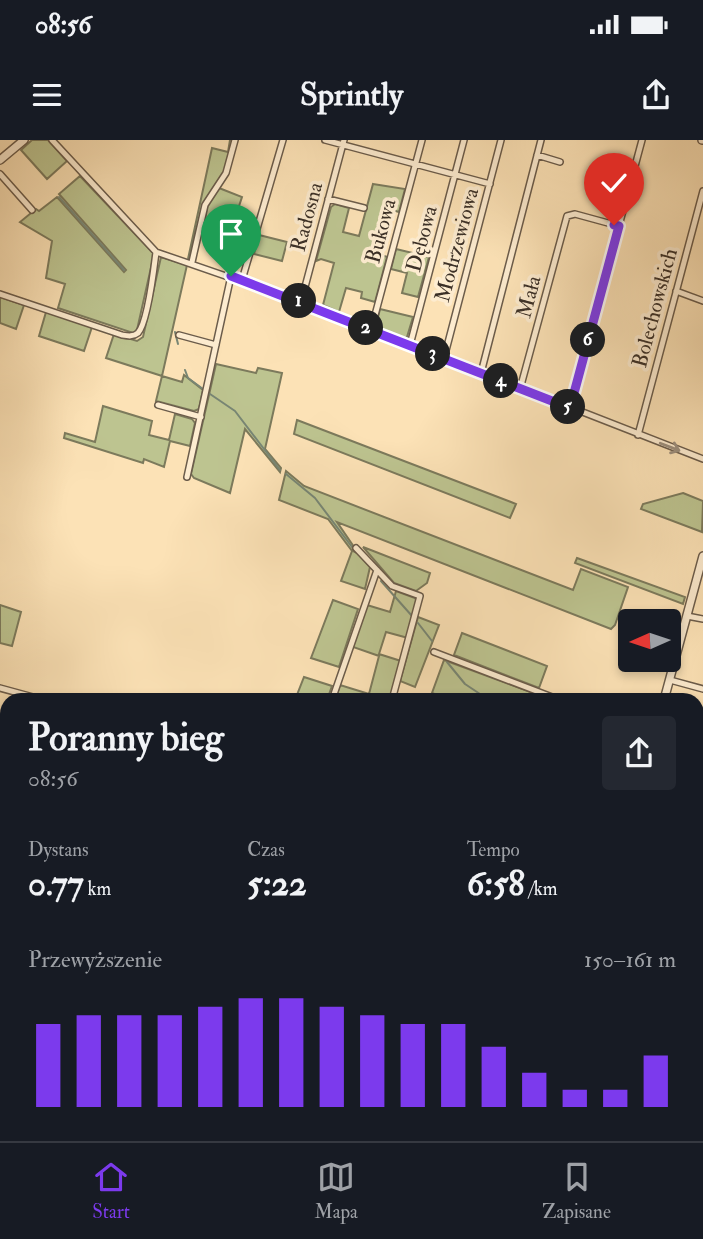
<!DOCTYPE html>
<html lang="pl">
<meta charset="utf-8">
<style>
:root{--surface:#171b24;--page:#242831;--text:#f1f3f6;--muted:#9ea1a6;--line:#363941;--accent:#7c3aed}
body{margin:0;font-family:"IM FELL Double Pica",serif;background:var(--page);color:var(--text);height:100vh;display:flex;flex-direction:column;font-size:26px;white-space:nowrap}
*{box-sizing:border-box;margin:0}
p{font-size:23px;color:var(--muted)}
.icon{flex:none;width:38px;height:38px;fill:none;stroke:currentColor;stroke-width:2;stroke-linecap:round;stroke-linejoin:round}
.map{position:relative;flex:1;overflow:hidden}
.drawer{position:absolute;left:0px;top:553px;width:704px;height:448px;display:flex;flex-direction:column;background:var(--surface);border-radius:21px 21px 0 0;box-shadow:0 4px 10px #0003}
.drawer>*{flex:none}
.needle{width:46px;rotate:267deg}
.fabs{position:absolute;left:618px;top:469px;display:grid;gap:14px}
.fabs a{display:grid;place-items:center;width:63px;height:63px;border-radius:7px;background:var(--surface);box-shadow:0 4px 10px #0003;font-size:35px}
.pin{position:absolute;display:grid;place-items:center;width:60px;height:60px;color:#fff;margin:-72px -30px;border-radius:50% 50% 50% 0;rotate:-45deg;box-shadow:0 0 7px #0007}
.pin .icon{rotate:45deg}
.km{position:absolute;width:35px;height:35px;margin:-18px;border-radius:50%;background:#222;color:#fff;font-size:19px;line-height:35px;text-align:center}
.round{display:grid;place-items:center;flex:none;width:74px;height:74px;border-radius:7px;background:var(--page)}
.head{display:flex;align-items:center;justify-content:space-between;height:119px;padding:0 28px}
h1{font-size:38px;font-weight:700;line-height:52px}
.metrics{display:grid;grid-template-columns:repeat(3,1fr);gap:10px;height:119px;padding:7px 28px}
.metrics div{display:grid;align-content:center}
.metrics b{font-size:35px;font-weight:700}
.metrics small{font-size:19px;font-weight:400}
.metrics p{font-size:19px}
.chart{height:196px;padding:14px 28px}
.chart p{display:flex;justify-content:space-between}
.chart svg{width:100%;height:126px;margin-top:7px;stroke:var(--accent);stroke-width:6}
.status{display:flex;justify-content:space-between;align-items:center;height:49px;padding:0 35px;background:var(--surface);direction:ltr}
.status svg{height:19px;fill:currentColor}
header{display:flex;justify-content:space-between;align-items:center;height:91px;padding:0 28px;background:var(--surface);font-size:32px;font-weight:700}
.menu{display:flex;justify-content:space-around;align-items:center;height:98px;border-top:2px solid var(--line);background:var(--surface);font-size:19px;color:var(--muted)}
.menu a{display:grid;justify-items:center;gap:4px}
.menu .current{color:var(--accent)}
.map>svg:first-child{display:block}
.green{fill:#bdc490;stroke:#7c7a5c;stroke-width:2}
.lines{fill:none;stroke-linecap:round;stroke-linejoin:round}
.stream{stroke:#788674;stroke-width:2}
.minor-casing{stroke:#6b5c4b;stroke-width:8}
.tertiary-casing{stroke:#6b5c4b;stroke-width:10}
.minor{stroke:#fdecd0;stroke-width:5}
.tertiary{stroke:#fdecd0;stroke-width:7}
.oneway{stroke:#9c8e7c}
.route-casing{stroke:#fff;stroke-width:14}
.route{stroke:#7c3aed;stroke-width:9}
.labels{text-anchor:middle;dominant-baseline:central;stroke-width:7;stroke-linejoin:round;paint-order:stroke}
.street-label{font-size:21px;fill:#3b3027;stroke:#fdecd0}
</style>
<div class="status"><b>08:56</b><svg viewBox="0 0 49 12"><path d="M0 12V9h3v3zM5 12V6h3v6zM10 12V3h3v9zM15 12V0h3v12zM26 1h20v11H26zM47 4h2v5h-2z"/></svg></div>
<header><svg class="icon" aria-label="menu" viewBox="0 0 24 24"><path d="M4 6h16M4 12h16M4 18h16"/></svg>Sprintly<svg class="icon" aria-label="share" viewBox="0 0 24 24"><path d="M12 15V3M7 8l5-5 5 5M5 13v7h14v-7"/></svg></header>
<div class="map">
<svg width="703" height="1001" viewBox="0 0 703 1001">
<rect width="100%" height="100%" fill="#fce2b6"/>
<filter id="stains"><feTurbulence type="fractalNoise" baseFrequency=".00286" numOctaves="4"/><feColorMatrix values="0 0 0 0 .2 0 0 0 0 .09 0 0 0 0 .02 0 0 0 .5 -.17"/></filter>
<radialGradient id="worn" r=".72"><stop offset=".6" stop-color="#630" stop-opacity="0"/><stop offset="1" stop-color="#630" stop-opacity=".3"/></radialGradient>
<!-- green -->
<path class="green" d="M32,0h16l19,21 -20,18 -26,-29z
M230,0h3l-8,30 -21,34 -16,55 24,-111 16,4z
M80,36l74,78 -17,76 -4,3 -75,-25 7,-24 -19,-6 6,-37 -32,-19 16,-13 3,2 18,-14 67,75 2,-2 -67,-76z
M373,44l32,5 -6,23 -14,-4 -12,44 14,5 -12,45 -14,-4 1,-6 -16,-4 -7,24 -16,-7 11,-42 -13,-4 -5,2 15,-54 4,-3 14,4 -6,24 16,4z
M219,48l23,9 -11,33 -27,-8 4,-19z
M259,95l28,7 -5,19 -28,-7z
M396,109l33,8 -11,40 -16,-4 5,-20 -16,-4z
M161,117l26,8 -25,111 20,6 2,-7 19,15 -4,19 -5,2 -38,-10 6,-25 -56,-18 8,-24 23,7 6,-4z
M0,157l24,8 -8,24 -16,-6z
M380,169l33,8 -6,20 -3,2 -26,-10 -2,-4z
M46,172l46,15 -8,24 -45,-15z
M216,224l40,9 2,-5 24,5 -17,76 16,19 -1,4 -35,-43 -15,64 -36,-15 -3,-4z
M103,266l49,15 -3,14 20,5 6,-26 17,5 3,4 -5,23 -20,-5 -6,26 -20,-8 -1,4 -79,-25 1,-5 30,9z
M297,280l214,82 5,2 -6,14 -216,-84z
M286,331l18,15 269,104 8,-21 47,18 -13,38 -4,4 -274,-107 17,25 -1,4 6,3 11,13 -5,22 -24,-8 11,-30 -24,-32 -49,-19z
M683,353l20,8 -1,31 -61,-23 2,-5z
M363,407l67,26 -3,10 -11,8 -22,-8z
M577,418l108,39 -2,7 -108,-41z
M396,451l19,7 3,5 -10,35 -22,-6 -7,22 22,7 -10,39h-56l5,-15 29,9 10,-38 -26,-9 14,-42 23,7z
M333,460l25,9 -19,58 -28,-9z
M0,465l21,7 -9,34 -12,-3z
M418,477l21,8 -24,62 -15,-6z
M462,493l85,33 -8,22 -85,-33z
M444,520l92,34 -2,6h-85l-17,-7z
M304,537l28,9 -5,14h-32z"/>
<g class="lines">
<!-- stream -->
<path class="stream" d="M59,57l65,73
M175,192l3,12
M185,230l3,8 15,11
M210,254l25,17 45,59
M286,334l29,24 37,49
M381,441l31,35
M418,483l14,18
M447,522l18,22 24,16
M0,749l7,20
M0,829l7,-7
M218,1001v-7"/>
<!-- minor casing -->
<g class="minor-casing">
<path id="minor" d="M52,0l104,112 145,50 402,157
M325,0l165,44
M537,15l23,7
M0,34l32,36
M328,59l36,9
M192,122l13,-57 21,-32 9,-33
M242,140l41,-140
M676,151l27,10
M0,154l122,41c6,1 11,2 16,-2 10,-11 16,-65 18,-81
M301,162l43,-162
M371,190l51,-190
M179,195l37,10
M410,205l54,-205
M444,218l57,-218
M481,233l60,-233
M520,249l47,-173 8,-2 44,12
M158,265l43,12
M570,268l72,-268
M638,295l65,-244
M187,337l44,-201
M356,408l36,38 28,10 -28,104
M687,476l16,3
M434,512l126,48
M670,540l33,9
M0,548l44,12
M332,560l45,-130
M696,600l7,2
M696,744l6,-20
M696,841l7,2
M696,893l7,2
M414,994l28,7
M384,1001l1,-7
M471,1001l2,-7"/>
</g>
<!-- tertiary casing -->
<g class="tertiary-casing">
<path id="tertiary" d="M702,0h1
M0,20l24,-20
M664,560l39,-144
M546,1001l2,-7"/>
</g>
<!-- minor -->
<use href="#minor" class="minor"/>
<!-- tertiary -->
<use href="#tertiary" class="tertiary"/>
</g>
<!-- one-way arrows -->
<defs><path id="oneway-shaft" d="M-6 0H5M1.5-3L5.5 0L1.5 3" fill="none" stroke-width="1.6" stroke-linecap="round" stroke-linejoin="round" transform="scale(1.75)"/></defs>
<use class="oneway" href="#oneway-shaft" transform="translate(670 307) rotate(21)"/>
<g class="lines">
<!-- route casing -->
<g class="route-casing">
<path id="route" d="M231,136l339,132 49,-182 -5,-1"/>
</g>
<!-- route -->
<use href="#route" class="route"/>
</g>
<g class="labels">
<!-- street labels -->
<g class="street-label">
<text transform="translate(307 77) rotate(-75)">Radosna</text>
<text transform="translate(381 91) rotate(-75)">Bukowa</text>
<text transform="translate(422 99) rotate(-75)">Dębowa</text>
<text transform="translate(457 105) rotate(-75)">Modrzewiowa</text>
<text transform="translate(529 157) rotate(-75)">Mała</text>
<text transform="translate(655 168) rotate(-75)">Bolechowskich</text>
</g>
</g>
<rect width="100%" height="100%" filter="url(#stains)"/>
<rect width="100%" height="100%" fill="url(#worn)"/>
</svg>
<div class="fabs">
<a><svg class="needle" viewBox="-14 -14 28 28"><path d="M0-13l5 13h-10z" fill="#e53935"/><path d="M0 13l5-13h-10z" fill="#9ea1a6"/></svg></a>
</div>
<div class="pin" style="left:231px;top:136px;background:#1e9e55"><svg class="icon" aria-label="arrive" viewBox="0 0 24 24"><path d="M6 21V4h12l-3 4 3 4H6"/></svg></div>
<div class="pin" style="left:614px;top:85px;background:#d93025"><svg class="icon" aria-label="check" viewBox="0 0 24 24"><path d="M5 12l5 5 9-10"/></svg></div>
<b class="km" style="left:299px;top:161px">1</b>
<b class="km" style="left:366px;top:188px">2</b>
<b class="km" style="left:433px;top:214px">3</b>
<b class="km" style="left:501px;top:241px">4</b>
<b class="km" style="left:568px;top:267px">5</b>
<b class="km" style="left:588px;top:200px">6</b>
<section class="drawer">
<div class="head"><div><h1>Poranny bieg</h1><p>08:56</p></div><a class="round"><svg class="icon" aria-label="share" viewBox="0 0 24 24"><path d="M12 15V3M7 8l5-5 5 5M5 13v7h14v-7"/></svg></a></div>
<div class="metrics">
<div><p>Dystans</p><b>0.77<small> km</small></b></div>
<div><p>Czas</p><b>5:22</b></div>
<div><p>Tempo</p><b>6:58<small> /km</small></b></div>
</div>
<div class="chart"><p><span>Przewyższenie</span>150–161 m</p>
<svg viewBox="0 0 160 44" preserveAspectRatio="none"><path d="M5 44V15M15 44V12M25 44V12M35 44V12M45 44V9M55 44V6M65 44V6M75 44V9M85 44V12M95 44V15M105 44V15M115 44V23M125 44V32M135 44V38M145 44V38M155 44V26"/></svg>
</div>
</section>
</div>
<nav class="menu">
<a class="current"><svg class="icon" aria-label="home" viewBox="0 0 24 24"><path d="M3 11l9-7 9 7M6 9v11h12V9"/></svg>Start</a>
<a><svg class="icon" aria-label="map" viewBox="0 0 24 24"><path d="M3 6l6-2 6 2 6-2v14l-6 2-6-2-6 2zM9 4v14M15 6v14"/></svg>Mapa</a>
<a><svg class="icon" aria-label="saved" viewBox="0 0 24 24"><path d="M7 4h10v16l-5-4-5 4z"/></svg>Zapisane</a>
</nav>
